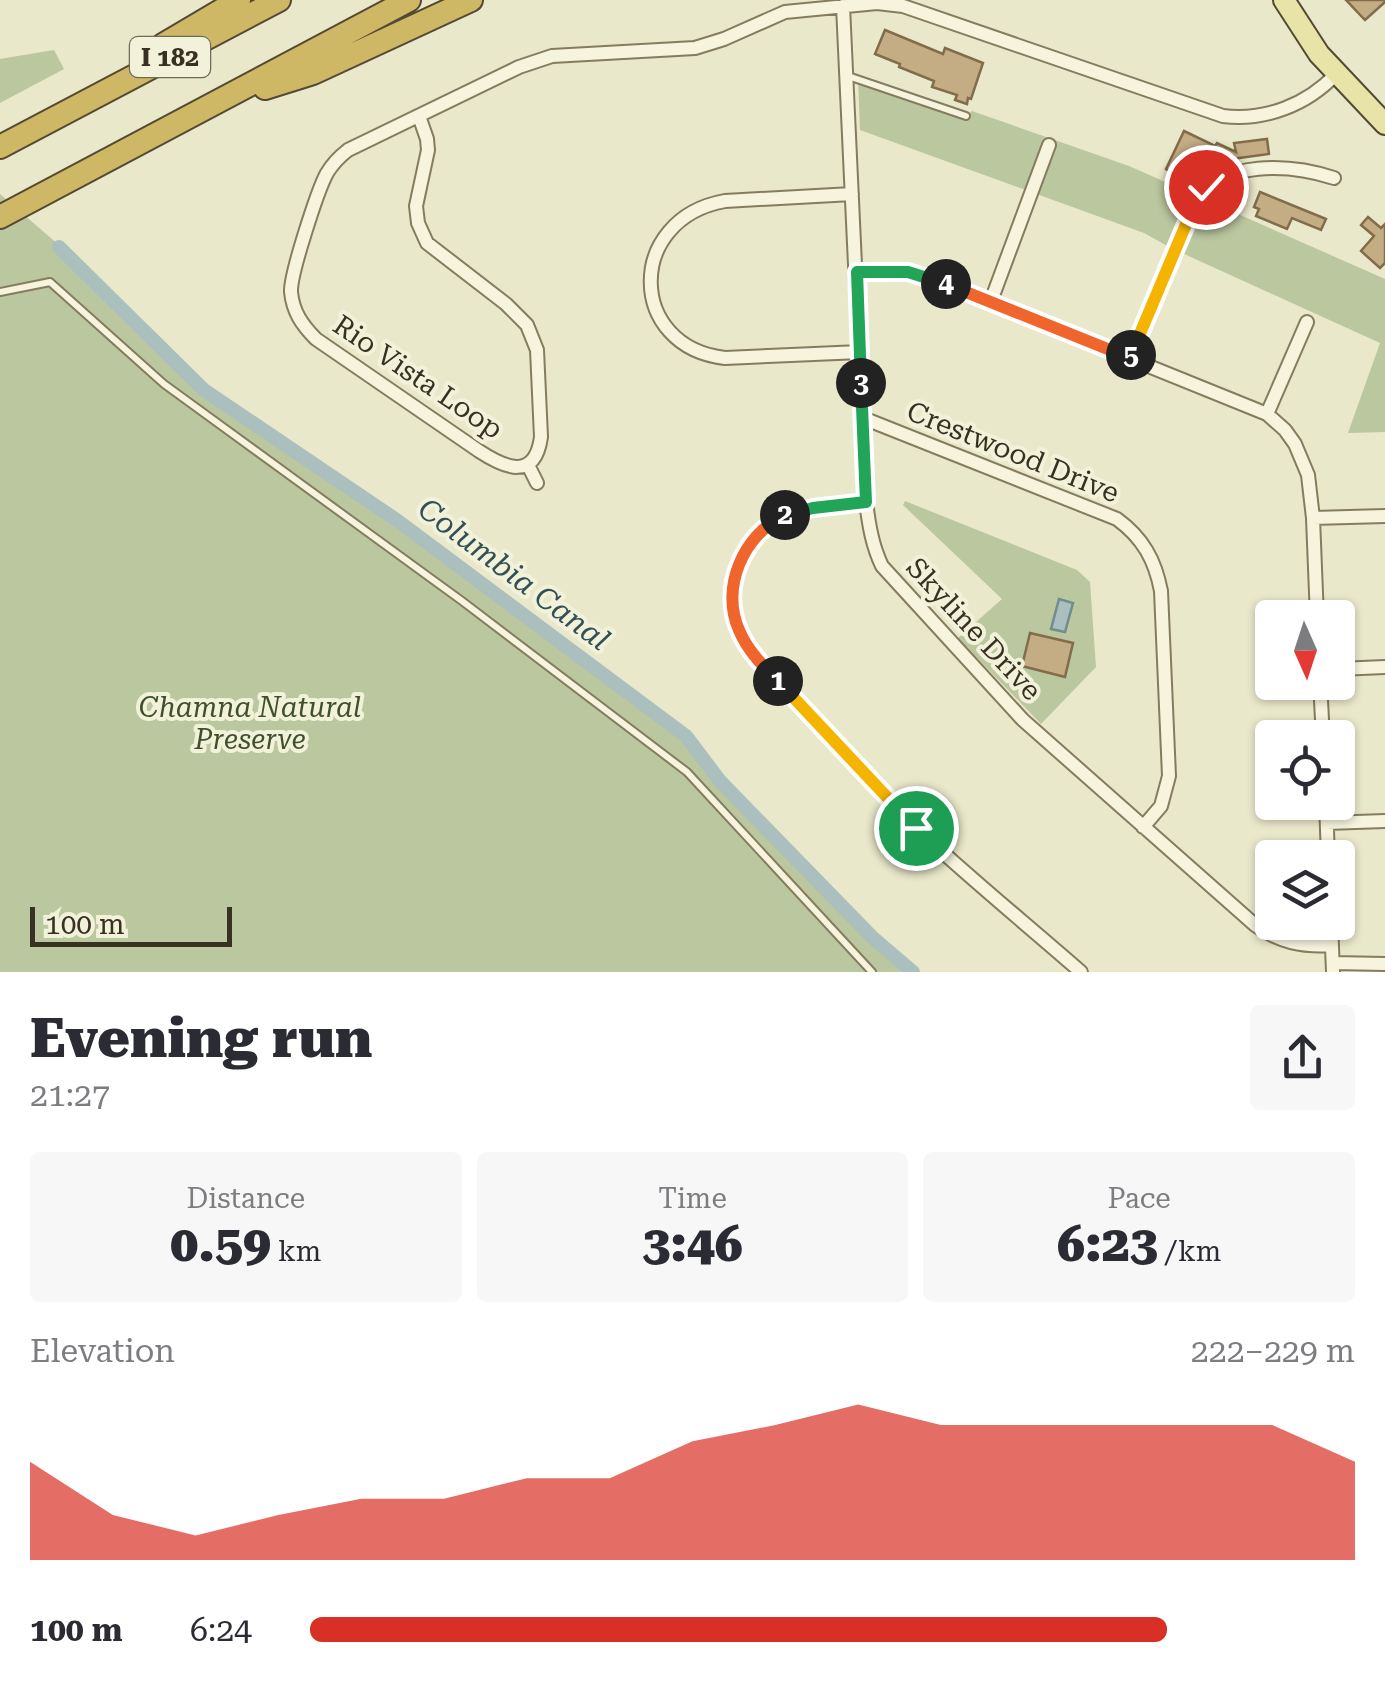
<!DOCTYPE html>
<meta charset="utf-8">
<style>
:root{--surface:#fff;--page:#f7f7f7;--text:#2b2b33;--muted:#7c7c81;--accent:#d93025}
body{margin:0;font-family:"Roboto Serif",serif;background:var(--page);color:var(--text);height:100vh;display:flex;flex-direction:column;font-size:38px;white-space:nowrap}
*{box-sizing:border-box;margin:0}
p{font-size:32px;color:var(--muted)}
.icon{flex:none;width:55px;height:55px;fill:none;stroke:currentColor;stroke-width:2;stroke-linecap:round;stroke-linejoin:round}
.map{position:relative;height:972px;overflow:hidden}
.drawer{display:flex;flex-direction:column;background:var(--surface);flex:1}
.drawer>*{flex:none}
.needle{width:65px;rotate:177deg}
.buttons{position:absolute;left:1255px;top:600px;display:grid;gap:20px}
.buttons a{display:grid;place-items:center;width:100px;height:100px;border-radius:10px;background:var(--surface);box-shadow:0 2px 8px #0004;font-size:50px}
.scale{position:absolute;left:30px;bottom:25px;width:202px;box-sizing:border-box;padding-left:10px;border:5px solid #373122;border-top:0;font-size:28px;line-height:35px;white-space:nowrap;color:#373122;-webkit-text-stroke:8px #f2f1d9;paint-order:stroke}
.pin{position:absolute;display:grid;place-items:center;width:85px;height:85px;color:#fff;margin:-42px;border:5px solid #fff;border-radius:50%;box-shadow:0 2px 10px #0007}
.km{position:absolute;width:50px;height:50px;margin:-25px;border-radius:50%;background:#222;color:#fff;font-size:28px;line-height:50px;text-align:center}
.round{display:grid;place-items:center;flex:none;width:105px;height:105px;border-radius:10px;background:var(--page)}
.headline{display:flex;align-items:center;justify-content:space-between;height:170px;padding:0 30px}
h1{font-size:55px;font-weight:800;line-height:75px}
.figures{display:grid;grid-template-columns:repeat(3,1fr);gap:15px;height:170px;padding:10px 30px}
.figures div{display:grid;align-content:center;border-radius:10px;background:var(--page);text-align:center}
.figures b{font-size:50px;font-weight:800}
.figures small{font-size:28px;font-weight:400}
.figures p{font-size:28px}
.chart{height:280px;padding:20px 30px}
.chart p{display:flex;justify-content:space-between}
.chart svg{width:100%;height:180px;margin-top:10px;fill:var(--accent);opacity:.7}
ul{padding:0 30px;list-style:none;font-size:32px}
li{display:grid;grid-template-columns:160px 120px 1fr;align-items:center;height:75px}
li i{height:25px;border-radius:12px;background:var(--accent)}
.map>svg:first-child{display:block}
.green{fill:#bac79f}
.water{fill:#aabfbe;stroke:#718d8c;stroke-width:2.5}
.lines{fill:none;stroke-linecap:round;stroke-linejoin:round}
.canal{stroke:#aabfbe;stroke-width:14}
.building{fill:#c4ad84;stroke:#826c49;stroke-width:2.5}
.lane-casing{stroke:#857c60;stroke-width:10}
.street-casing{stroke:#857c60;stroke-width:16}
.primary-casing{stroke:#544a34;stroke-width:24}
.highway-casing{stroke:#544a34;stroke-width:26}
.lane{stroke:#f6f4dd;stroke-width:6}
.street{stroke:#f6f4dd;stroke-width:12}
.primary{stroke:#e8e3a7;stroke-width:20}
.highway{stroke:#cfb865;stroke-width:22}
.split-1-casing{stroke:#fff;stroke-width:20}
.split-2-casing{stroke:#fff;stroke-width:20}
.split-3-casing{stroke:#fff;stroke-width:20}
.split-4-casing{stroke:#fff;stroke-width:20}
.split-5-casing{stroke:#fff;stroke-width:20}
.split-6-casing{stroke:#fff;stroke-width:20}
.split-1{stroke:#f5b400;stroke-width:12}
.split-2{stroke:#f0652b;stroke-width:12}
.split-3{stroke:#22a559;stroke-width:12}
.split-4{stroke:#22a559;stroke-width:12}
.split-5{stroke:#f0652b;stroke-width:12}
.split-6{stroke:#f5b400;stroke-width:12}
.labels{text-anchor:middle;dominant-baseline:central;stroke-width:8;stroke-linejoin:round;paint-order:stroke}
.shield{fill:#f2f1d9;stroke:#6f6b59;stroke-width:2.5}
.shield-label{font-size:25px;font-weight:bold;fill:#373122}
.street-label{font-size:28px;fill:#373122;stroke:#f2f1d9}
.park-label{font-size:28px;font-style:italic;fill:#3f512b;stroke:#f2f1d9}
.water-label{font-size:30px;font-style:italic;fill:#335055;stroke:#f2f1d9}
</style>
<div class="map">
<svg width="1385" height="972" viewBox="0 0 1385 972">
<rect width="100%" height="100%" fill="#eae8ca"/>
<!-- green -->
<path class="green" d="M54,50l10,19 -64,34v-44z
M858,79l108,37 6,-5 157,55 256,113v153l-37,1 32,-90 -209,-95 -27,-15 -284,-103z
M0,194l60,52 144,144 194,131 288,215 34,45 152,156 41,35h-913z
M905,501l172,69 13,12 6,85 -55,57 -83,-86 44,-39 -99,-94z"/>
<!-- water -->
<path class="water" d="M1059,599l14,4 -8,29 -14,-3z"/>
<g class="lines">
<!-- canal -->
<path class="canal" d="M59,247l145,143 194,131 288,215 34,45 152,156 41,35"/>
</g>
<!-- building -->
<path class="building" d="M1346,0h39v2l-20,18z
M885,30l58,24 2,-6 38,15 -12,36 -3,-1 -1,6 -12,-4 2,-5 -25,-8 2,-6 -35,-14 1,-3 -25,-10z
M1184,131l31,15 2,-3 19,9 -2,-9 33,-4 2,15 -44,6 -2,6 -19,-5 -1,4 -10,-4 -14,18 -13,-10z
M1260,192l66,27 -5,11 -29,-12 -5,11 -31,-13 3,-7 -5,-2z
M1368,217l13,11 4,-4v39l-5,5 -19,-17 13,-15 -13,-11z
M1030,633l43,10 -8,34 -43,-11z"/>
<g class="lines">
<!-- lane casing -->
<g class="lane-casing">
<path id="lane" d="M848,76l118,40
M0,292l50,-10 114,102 298,217 225,171 185,200"/>
</g>
<!-- street casing -->
<g class="street-casing">
<path id="street" d="M843,6l23,496c3,23 6,43 16,64l141,154 232,205c24,17 47,22 77,20
M419,116l8,23 1,11 -12,56 2,17 9,20 79,61 21,21 10,25 4,87c-6,44 -36,31 -62,14l-163,-112c-14,-14 -23,-27 -25,-47 -1,-17 27,-103 36,-119 6,-10 12,-16 21,-23l171,-83 33,-11 143,-8 29,-9 61,-27 92,-9 26,3 320,110c42,5 84,-11 113,-42
M852,194l-127,7c-100,18 -98,146 0,157l135,-6
M857,272h52l17,4 341,138 18,16 10,14 13,31 5,43 4,100
M991,301l58,-156
M1130,359l65,-156c26,-44 96,-39 139,-25
M1267,414l40,-92
M863,418l254,101c26,19 38,41 44,72l8,185 -8,30 -18,21
M528,465l9,18
M866,502c-24,3 -52,2 -75,10 -46,16 -72,77 -51,121 17,35 53,64 79,92 32,34 61,69 95,101 53,50 111,97 167,146
M1313,518l72,-2
M1338,669l47,-2
M1320,682l3,56
M1326,802l2,56
M1327,823l58,-2
M1331,922l2,50
M1333,963l52,1"/>
</g>
<!-- primary casing -->
<g class="primary-casing">
<path id="primary" d="M1284,0l35,54 66,70"/>
</g>
<!-- highway casing -->
<g class="highway-casing">
<path id="highway" d="M163,45l76,-45
M265,88l48,-15 158,-73
M0,147l279,-147
M0,217l409,-217"/>
</g>
<!-- lane -->
<use href="#lane" class="lane"/>
<!-- street -->
<use href="#street" class="street"/>
<!-- primary -->
<use href="#primary" class="primary"/>
<!-- highway -->
<use href="#highway" class="highway"/>
</g>
<g class="lines">
<!-- split-1 casing -->
<g class="split-1-casing">
<path id="split-1" d="M778,681l138,147"/>
</g>
<!-- split-2 casing -->
<g class="split-2-casing">
<path id="split-2" d="M778,681c-15,-15 -31,-31 -39,-51 -19,-43 5,-96 46,-115"/>
</g>
<!-- split-3 casing -->
<g class="split-3-casing">
<path id="split-3" d="M785,515l28,-7 53,-6 -5,-119"/>
</g>
<!-- split-4 casing -->
<g class="split-4-casing">
<path id="split-4" d="M861,383l-4,-111h51l38,12"/>
</g>
<!-- split-5 casing -->
<g class="split-5-casing">
<path id="split-5" d="M946,284l184,74 1,-3"/>
</g>
<!-- split-6 casing -->
<g class="split-6-casing">
<path id="split-6" d="M1131,355l64,-152 11,-16"/>
</g>
<!-- split-1 -->
<use href="#split-1" class="split-1"/>
<!-- split-2 -->
<use href="#split-2" class="split-2"/>
<!-- split-3 -->
<use href="#split-3" class="split-3"/>
<!-- split-4 -->
<use href="#split-4" class="split-4"/>
<!-- split-5 -->
<use href="#split-5" class="split-5"/>
<!-- split-6 -->
<use href="#split-6" class="split-6"/>
</g>
<g class="labels">
<!-- shield labels -->
<rect class="shield" x="130" y="37" width="80" height="40" rx="8"/>
<g class="shield-label">
<text x="170" y="57">I 182</text>
</g>
<!-- street labels -->
<g class="street-label">
<text transform="translate(418 377) rotate(34)">Rio Vista Loop</text>
<text transform="translate(1013 452) rotate(22)">Crestwood Drive</text>
<text transform="translate(974 629) rotate(47)">Skyline Drive</text>
</g>
<!-- park labels -->
<g class="park-label">
<text x="250" y="707">Chamna Natural<tspan x="250" dy="32">Preserve</tspan></text>
</g>
<!-- water labels -->
<g class="water-label">
<text transform="translate(514 574) rotate(37)">Columbia Canal</text>
</g>
</g>
</svg>
<div class="buttons">
<a><svg class="needle" viewBox="-14 -14 28 28"><path d="M0-13l5 13h-10z" fill="#e53935"/><path d="M0 13l5-13h-10z" fill="#7c7c81"/></svg></a>
<a><svg class="icon" aria-label="locate" viewBox="0 0 24 24"><circle cx="12" cy="12" r="6"/><path d="M12 2v4M12 18v4M2 12h4M18 12h4"/></svg></a>
<a><svg class="icon" aria-label="layers" viewBox="0 0 24 24"><path d="M12 4l9 5-9 5-9-5zM3 14l9 5 9-5"/></svg></a>
</div>
<div class="scale">100 m</div>
<div class="pin" style="left:916px;top:828px;background:#1e9e55"><svg class="icon" aria-label="arrive" viewBox="0 0 24 24"><path d="M6 21V4h12l-3 4 3 4H6"/></svg></div>
<div class="pin" style="left:1206px;top:187px;background:#d93025"><svg class="icon" aria-label="check" viewBox="0 0 24 24"><path d="M5 12l5 5 9-10"/></svg></div>
<b class="km" style="left:778px;top:681px">1</b>
<b class="km" style="left:785px;top:515px">2</b>
<b class="km" style="left:861px;top:383px">3</b>
<b class="km" style="left:946px;top:284px">4</b>
<b class="km" style="left:1131px;top:355px">5</b>
</div>
<section class="drawer">
<div class="headline"><div><h1>Evening run</h1><p>21:27</p></div><a class="round"><svg class="icon" aria-label="share" viewBox="0 0 24 24"><path d="M12 15V3M7 8l5-5 5 5M5 13v7h14v-7"/></svg></a></div>
<div class="figures">
<div><p>Distance</p><b>0.59<small> km</small></b></div>
<div><p>Time</p><b>3:46</b></div>
<div><p>Pace</p><b>6:23<small> /km</small></b></div>
</div>
<div class="chart"><p><span>Elevation</span>222–229 m</p>
<svg viewBox="0 0 160 44" preserveAspectRatio="none"><path d="M0 44V20L10 33L20 38L30 33L40 29L50 29L60 24L70 24L80 15L90 11L100 6L110 11L120 11L130 11L140 11L150 11L160 20V44z"/></svg>
</div>
<ul>
<li><b>100 m</b>6:24<i style="width:82%"></i></li>
</ul>
</section>
